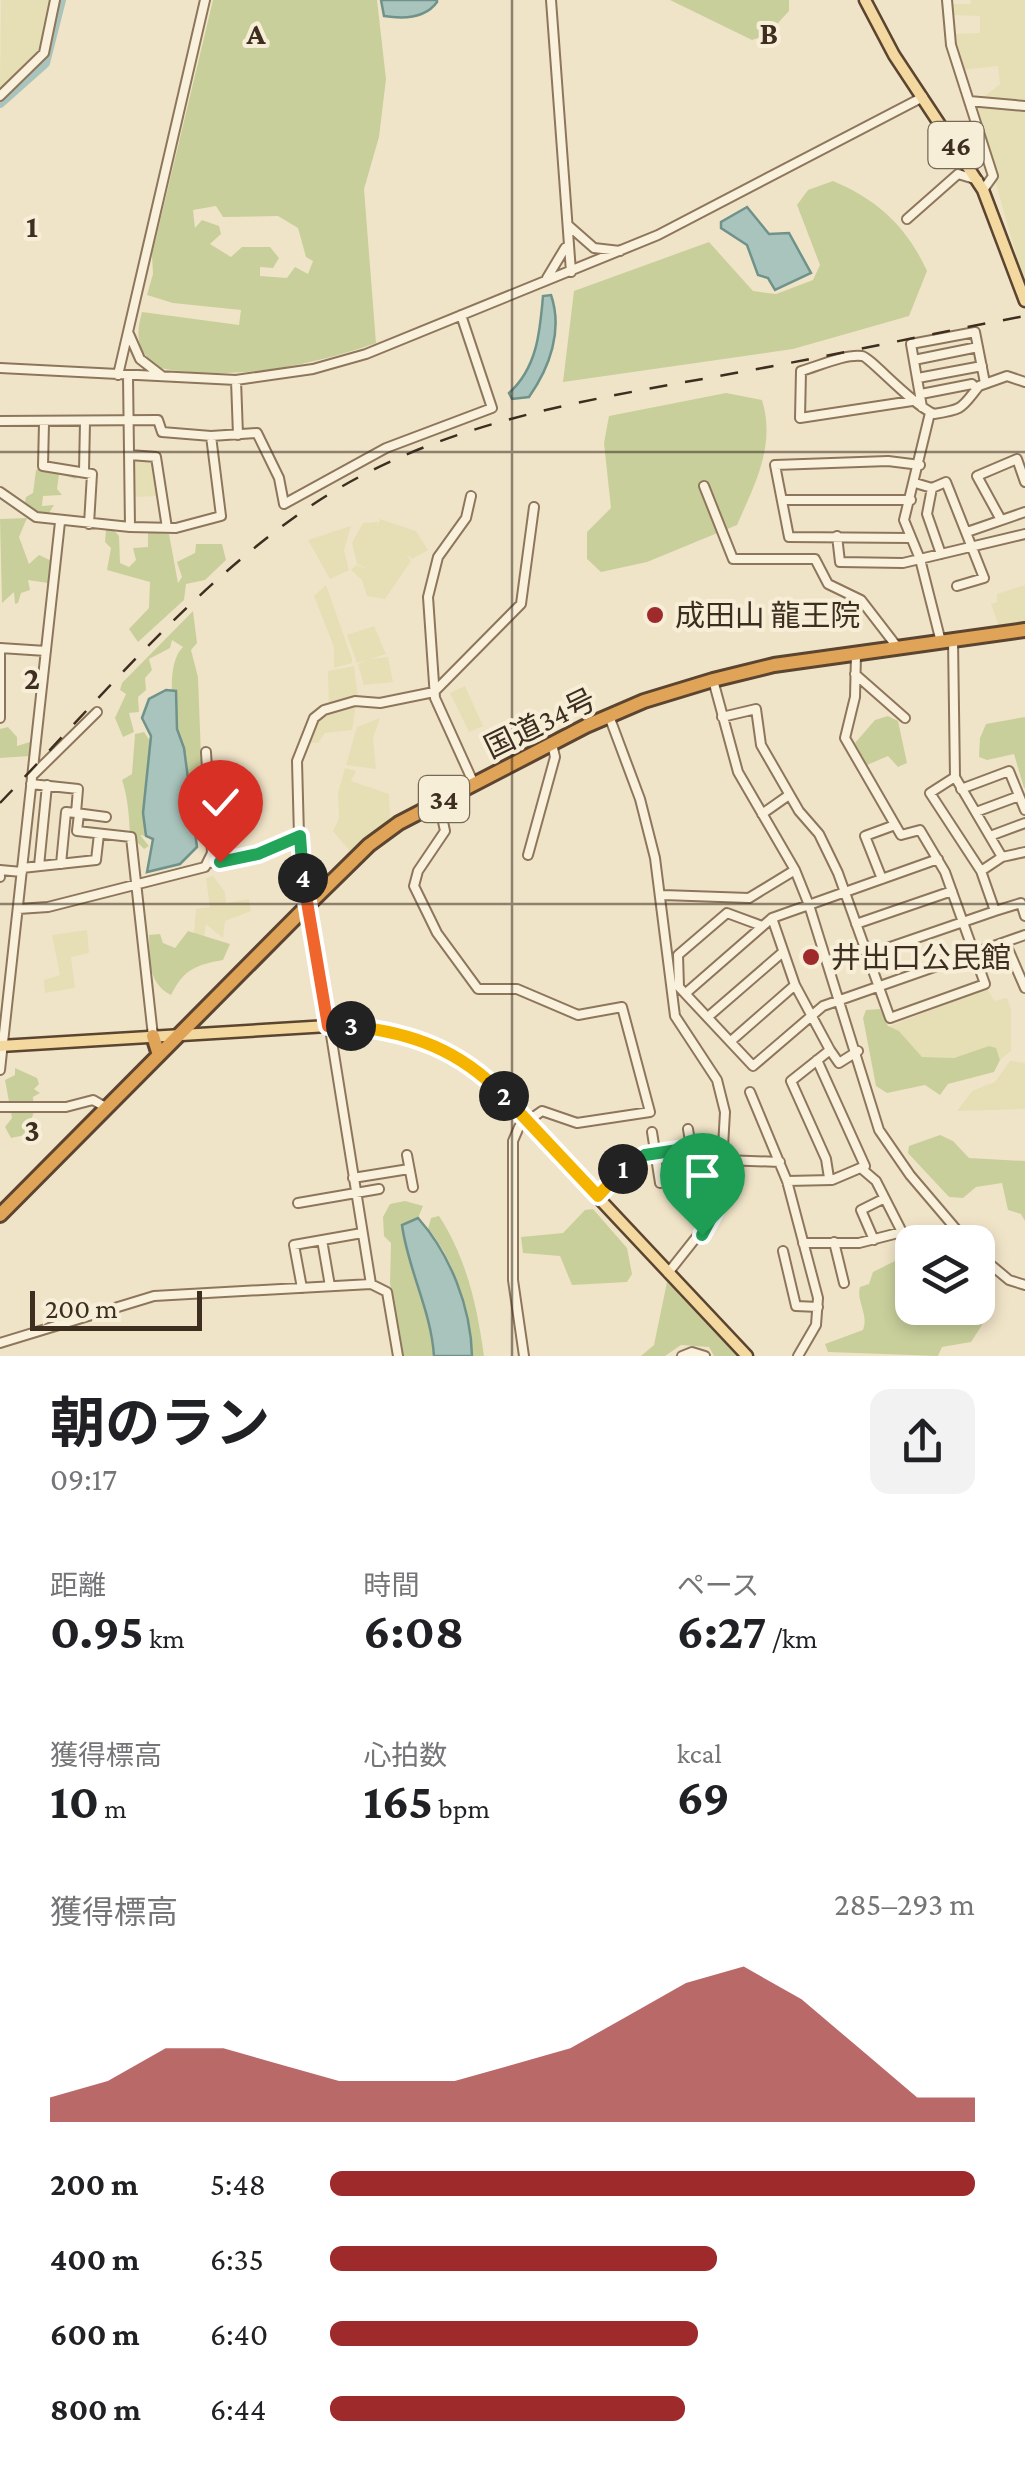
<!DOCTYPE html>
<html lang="ja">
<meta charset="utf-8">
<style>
:root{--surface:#fff;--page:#f2f2f2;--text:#202124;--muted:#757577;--accent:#9e2a2b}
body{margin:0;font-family:"Crimson Pro","Noto Sans JP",serif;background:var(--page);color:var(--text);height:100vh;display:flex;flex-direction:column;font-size:38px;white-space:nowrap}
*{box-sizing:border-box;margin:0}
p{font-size:32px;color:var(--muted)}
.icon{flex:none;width:55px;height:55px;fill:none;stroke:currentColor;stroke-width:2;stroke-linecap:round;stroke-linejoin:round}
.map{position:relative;height:1356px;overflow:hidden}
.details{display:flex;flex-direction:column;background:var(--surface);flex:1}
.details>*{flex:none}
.fabs{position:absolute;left:895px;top:1225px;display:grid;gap:20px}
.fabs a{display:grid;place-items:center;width:100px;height:100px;border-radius:20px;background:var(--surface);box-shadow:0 5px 15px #0003;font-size:50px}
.scale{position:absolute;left:30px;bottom:25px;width:172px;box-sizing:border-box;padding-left:10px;border:5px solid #3d2e20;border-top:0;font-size:28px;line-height:35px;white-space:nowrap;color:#3d2e20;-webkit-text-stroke:8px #f7eed8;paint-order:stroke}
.pin{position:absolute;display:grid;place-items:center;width:85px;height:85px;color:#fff;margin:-102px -42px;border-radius:50% 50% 50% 0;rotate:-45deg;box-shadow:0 0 10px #0007}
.pin .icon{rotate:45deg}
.km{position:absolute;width:50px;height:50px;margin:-25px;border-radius:50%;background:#222;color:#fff;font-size:28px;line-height:50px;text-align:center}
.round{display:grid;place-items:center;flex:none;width:105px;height:105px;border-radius:20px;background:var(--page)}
.summary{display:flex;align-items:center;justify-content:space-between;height:170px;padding:0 50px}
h1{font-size:55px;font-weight:700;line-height:75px}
.figures{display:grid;grid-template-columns:repeat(3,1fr);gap:15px;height:170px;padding:10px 50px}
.figures div{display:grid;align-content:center}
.figures b{font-size:50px;font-weight:700}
.figures small{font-size:28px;font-weight:400}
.figures p{font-size:28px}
.chart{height:280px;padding:20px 50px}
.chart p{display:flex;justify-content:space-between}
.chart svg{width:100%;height:180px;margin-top:10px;fill:var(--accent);opacity:.7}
ul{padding:0 50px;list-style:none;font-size:32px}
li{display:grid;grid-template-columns:160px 120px 1fr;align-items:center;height:75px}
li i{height:25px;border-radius:12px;background:var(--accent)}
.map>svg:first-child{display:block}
.farmland{fill:#e6deb5}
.green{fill:#c9cf9b;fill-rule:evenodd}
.water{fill:#a9c4bc;stroke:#6f938a;stroke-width:2.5}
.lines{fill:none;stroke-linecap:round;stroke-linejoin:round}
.river{stroke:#a9c4bc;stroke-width:10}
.minor-casing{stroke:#8d765c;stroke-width:12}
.major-casing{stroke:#5b4430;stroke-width:15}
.highway-casing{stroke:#5b4430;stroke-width:18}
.minor{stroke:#faf1dc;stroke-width:8}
.major{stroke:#f3d9a0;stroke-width:10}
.highway{stroke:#e0a458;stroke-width:12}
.rail{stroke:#3d2e20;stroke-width:2.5;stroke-dasharray:18 18;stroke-linecap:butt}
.split-1-casing{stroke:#fff;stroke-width:20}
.split-2-casing{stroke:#fff;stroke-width:20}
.split-3-casing{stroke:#fff;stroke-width:20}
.split-4-casing{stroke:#fff;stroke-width:20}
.split-5-casing{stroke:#fff;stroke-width:20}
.split-1{stroke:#22a559;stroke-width:12}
.split-2{stroke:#f5b400;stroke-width:12}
.split-3{stroke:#f5b400;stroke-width:12}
.split-4{stroke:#f0652b;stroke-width:12}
.split-5{stroke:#22a559;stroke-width:12}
.grid{fill:none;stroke:#3d2e20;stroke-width:2.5;stroke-opacity:0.55}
.poi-dot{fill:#9e2a2b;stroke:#f7eed8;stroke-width:4}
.labels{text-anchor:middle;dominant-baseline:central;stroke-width:8;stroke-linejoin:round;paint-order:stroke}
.shield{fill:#f7eed8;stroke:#756857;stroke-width:2.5}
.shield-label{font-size:28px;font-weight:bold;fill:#3d2e20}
.poi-label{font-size:30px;fill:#3d2e20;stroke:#f7eed8;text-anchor:start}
.street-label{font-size:30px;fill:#3d2e20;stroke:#f7eed8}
.grid-label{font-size:32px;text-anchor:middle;font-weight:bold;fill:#3d2e20;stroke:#f7eed8;stroke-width:8;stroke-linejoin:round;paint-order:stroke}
</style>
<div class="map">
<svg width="1025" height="1356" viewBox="0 0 1025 1356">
<rect width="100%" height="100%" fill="#f0e4c8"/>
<!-- farmland -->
<path class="farmland" d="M1,0h50l-12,53 -39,39z
M971,0h54v286l-52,-183h12v-7l15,-12 -2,-18 -36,4 -8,-25 -1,-11 27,-1v-17l-29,-1 -1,-11h20z
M152,457l7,39 -26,1v-39z
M380,519l36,12 12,19 -16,9 -6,-5 5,7 -26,38 -18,-3 -5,-16 -11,-10 5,-5 14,5 -13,-6 -5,-21 11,-20 15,-1 -1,6z
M351,526l-7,24 5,20 -19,9 -22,-39z
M326,585l26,74v4l-18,5v-21l-20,-51z
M1025,585v38l-26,3 -8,-22 6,-2v-8z
M374,626l12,28 -15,5 17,-2 5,25 -29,3 -6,-21 9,-4 -10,3 -10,-28z
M354,666l4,32 -29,8 -1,-35z
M465,686l18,40 -14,6 -19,-39z
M356,704l-4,26 -27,3 -7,10h-8l7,-26z
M380,718l-7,20 3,31 -30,-4 11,-38z
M345,768l11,3 -5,10 38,13 1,27 -40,30 -17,-20 6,-13 -1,-25z
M213,876l12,16 1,11 23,-4 2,12 -26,10 -2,17 -17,-14 -2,14 -10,-4 2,-25 14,-2 -4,-29z
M87,930l2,23 -18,4 4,31 -30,5 -1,-13 16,-5 -8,-40z
M987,988l7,13 13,-3 4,12v41l-11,9 -4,-12 -7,-2 -35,12 -32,-1 -23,-26 -11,-4z
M1010,1061l15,2v46l-68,2 15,-20 23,-9z"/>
<!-- green -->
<path class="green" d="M213,0h164l9,79 -7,58 -15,52 12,154c-67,24 -146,38 -217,25 -22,-16 -24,-31 -17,-56l97,13 2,-15 -68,-7 -26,-8 6,-21 -1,-19zM216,206l7,11 55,-1 20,12 8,29 7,4 -5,13 -13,-7 -8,11 -27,-2v-9l13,1 6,-10 -9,-11h-28l-11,10 -21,-13 11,-10 -2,-8 -17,-6 -7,8 -2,-18z
M670,0h119v11l-22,24 -15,5z
M833,181c45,19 74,46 94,90l-18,45 -116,33 -230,33 11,-91 135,-49 44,49 23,3 37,-14 7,-15 -23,-60 11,-15z
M726,393l36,7c14,45 -7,84 -25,125l-90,37 -46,10 -14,-13v-27l24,-24 -7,-65 5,-27z
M42,467l35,8 -1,4 -17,-5 -2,15 5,6 -19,1 -1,10 12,-1 -7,11 -23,-9 2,-10 7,-4 3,-23z
M27,518l-8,19 10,27 10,-9 13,6 -4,22 -20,-3 2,10 -9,3 -3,10 -3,1 -1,-12 -12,11 -2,-84z
M112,528l7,8 1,27 9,4 7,-7 -3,-12 15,-1v-15l21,2 9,49 4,-6 -5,-15 18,-9 1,-9h26l4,16 -21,20 -19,4 -2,16 -46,42 -9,-13 20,-21 1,-26 -43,-12 4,-22 -6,-6 1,-12z
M193,611l4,32 -6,7 7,27 6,159 -6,3 -5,-1c-3,-14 3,-27 -1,-39 -9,-30 -35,-128 -9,-152l-11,-7 -2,8 -21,11 3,11 -7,8 1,12 -8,7 1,15 -10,1 5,19 -11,5 -8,-19 11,-24 -6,-4 2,-7z
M888,716l10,5 9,42 -9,4 -10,-11 -21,9 -12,-22 20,-23z
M1025,717v71h-1l-10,-34 -27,6 -8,-3 1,-19 6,-14z
M8,727l9,10v9l16,-5 -3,15 -30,2v-29z
M144,732l7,10 -6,46 5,49 -10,-2 9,11 -5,3 -14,-14c-1,-19 -2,-37 -8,-55l10,-6 3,-40z
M188,931l42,13 -7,16c-27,5 -39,9 -52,35 -24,-12 -21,-37 -22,-60l11,-1 3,9 12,5z
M880,1009l8,17 11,5 23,26 32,1 35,-12 7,2 4,12 -6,12 -46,12 -8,11 -15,-10 -38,8 -11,-7 -13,-68 3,-8z
M15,1068l22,10 2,6 -5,5 6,4 -7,4 1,15 -9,23 -14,3 -6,-11 7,-9 -7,-38 10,-5z
M940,1135l13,6 16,17 56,3v60l-4,-7 -13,-4 -6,-27 -26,4 -13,11 -14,-1 -41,-44 1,-7z
M405,1201l18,5 -5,12 -16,7c6,45 29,85 32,131h-31l-13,-73 1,-40 -7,-7 -1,-19 7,-13z
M593,1209l34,39 5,26 -5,8 -55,3 -12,-29 -37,-3 -2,-16 42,-4 22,-23z
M439,1216c28,43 38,90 45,140h-12c-1,-40 -17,-97 -44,-127l3,-11z
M897,1260l15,2v46l66,-4 4,21 -11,17 -29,5 -4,9 -110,-4 -3,-8 38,-14c6,-16 -7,-28 -3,-43l9,-3 4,-12z
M667,1282l70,74h-23l-5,-9 -28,-2 -16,11h-24l13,-11z"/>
<!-- water -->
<path class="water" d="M381,0h56v2c-12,17 -34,17 -53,14z
M747,207l22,27 20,-1 22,40 -36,17 -7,-12 -10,-3 -11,-30 -26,-17v-6z
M551,295c12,35 -1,72 -22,102l-17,2 -3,-6c28,-25 31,-61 34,-97z
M166,690l10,1 1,38 7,19 13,99 -17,17 -33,8 6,-33 -7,-3 -3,-23 8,-77 -9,-18 7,-19z
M418,1218c32,36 53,89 54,138h-38c-3,-46 -26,-86 -32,-131z"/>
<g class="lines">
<!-- river -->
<path class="river" d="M0,103l45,-40 16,-63"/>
<!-- minor casing -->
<g class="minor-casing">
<path id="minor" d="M551,0l20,272
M947,0l4,45 42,131 -10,14
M0,96l44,-43 11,-53
M969,101l56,5
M907,219l51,-45 20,6
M569,226l25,22 26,3
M547,278l18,-30
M129,334l11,25 22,17
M914,360l64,-13
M0,368l236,12 77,-11 53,-15 292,-119 265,-138
M118,375l87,-375
M918,378l64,-12
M236,380l2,55
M921,394l51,-10 4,4
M912,401l-112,17 1,-47c18,-5 43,-17 61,-15 8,1 49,48 72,58 31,-5 27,-6 45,-28l28,-10 18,6
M922,407l-11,-63 64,-12 10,51
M930,413l-26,107 16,39 21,83
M0,421l158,-1 4,12 49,4 46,-3 22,45 5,26 102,-56 106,-40 -31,-93
M44,423l-1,43 49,8 -3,50
M130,455l26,2 11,71
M84,471l1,-49
M915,483l17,5 14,-6 38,96 -27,8
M704,486l29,73h82l13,25 33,16 37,48
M932,488l-5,26 14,40
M0,492l36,25 94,10 -2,-151
M471,496l-5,22 -28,39 -10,40 7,101 39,86
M782,500h129
M1000,518l-23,-42 40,-17 8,23
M130,527l46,1 45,-12 -10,-80
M967,532l58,-20
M837,536l3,26 63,1 122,-29
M910,538l-121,-1 -14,-72 113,-4 32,4
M953,640l2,137 47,80
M0,648l46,3
M855,674l50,44
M713,680l25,92 57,98 14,35 70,225 31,45 57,67
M609,716l31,83 15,59 20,158 42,64 8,32 -5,87 -6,16 -46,58
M722,717l34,-8 5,36 38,66 20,23 19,39 52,145 95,-34 -11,-31 31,-11 20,46
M0,718v-70
M32,776l65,-64
M955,777l-25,16 51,78
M31,784l47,5 -2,24 -10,-1 -5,52
M961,789l48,-18 16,39
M439,803l6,28 -27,40 -4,15 23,47 41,56h39l61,26 44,-8 28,105 -73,11 -35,-12 -23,16 -6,14v139l11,76
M976,812l43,-16
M76,813l30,4
M79,814l-2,17 54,6 22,199
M762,814l27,-19
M299,836l-2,-75 17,-43 10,-8 31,-9 25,2 54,-11 87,-88 13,-97
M990,836l35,-13
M528,855l27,-98 -3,-13
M209,863l48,-9 42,-18 72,448
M39,866l8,-81
M22,868l74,-8 3,-26
M0,870l22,2
M0,876v1
M882,879l-17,-43 30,-11
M663,895l86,3 46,-28
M18,909l30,-2 157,-40 7,-14 -6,-101
M995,911l26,-8 4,13
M772,918l23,67 35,65
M856,924l96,-33
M762,926l-35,-13 -49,42 1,32 74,79 70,-60 151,-53 -29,-81 -25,-42 -19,5 -56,-97 10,-41 1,-43
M1005,942l20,-7
M867,955l128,-44 -14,-40 21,-14 23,-5
M686,993l86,-75 166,-59
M709,1016l74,-64
M731,1041l64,-56
M0,1070l60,-548
M750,1092l37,89 31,117 -2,27 -18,31
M0,1107h66l27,-7 14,8
M688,1129l10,61 19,17
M652,1132l8,51
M407,1155l6,32
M723,1160l57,2
M353,1178l56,-9
M829,1178l-3,-19 -35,-78 39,-31 9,13 19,-12
M787,1181l45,-1 33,-14 -48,-106
M598,1196c26,-34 52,-42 93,-48
M298,1203l81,-14
M322,1240l8,46
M874,1240l-13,-30 22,-11
M834,1242l10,41
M803,1243h56l43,-11 -26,-51 -14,-12
M783,1251l13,55 22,1
M978,1254l31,26 16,5
M302,1288l-8,-43 68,-12
M0,1343l154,-47 217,-12 16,8 11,64
M682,1356l10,-4 13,4"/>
</g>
<!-- major casing -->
<g class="major-casing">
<path id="major" d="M865,0l29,55 89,135 42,111
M0,1046l328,-20c60,0 108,14 156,50l263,280"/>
</g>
<!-- highway casing -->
<g class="highway-casing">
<path id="highway" d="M153,1036l6,19
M0,1215l309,-311 60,-59 30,-22 187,-97 58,-25 69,-21 61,-15 251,-35"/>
</g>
<!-- minor -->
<use href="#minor" class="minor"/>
<!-- major -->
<use href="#major" class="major"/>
<!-- highway -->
<use href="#highway" class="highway"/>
<!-- rail -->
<path class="rail" d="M0,803c96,-100 186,-209 299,-289 129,-92 285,-113 436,-141 97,-17 193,-39 290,-57"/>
</g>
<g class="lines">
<!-- split-1 casing -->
<g class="split-1-casing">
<path id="split-1" d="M623,1169l22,-14 46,-7 7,42 19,17 -15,28"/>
</g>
<!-- split-2 casing -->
<g class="split-2-casing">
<path id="split-2" d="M504,1096l94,100 25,-27"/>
</g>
<!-- split-3 casing -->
<g class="split-3-casing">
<path id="split-3" d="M351,1026c62,7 109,24 153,70"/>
</g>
<!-- split-4 casing -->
<g class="split-4-casing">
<path id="split-4" d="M303,878l25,148h23"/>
</g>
<!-- split-5 casing -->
<g class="split-5-casing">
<path id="split-5" d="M220,862l38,-8 42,-18 3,42"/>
</g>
<!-- split-1 -->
<use href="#split-1" class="split-1"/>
<!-- split-2 -->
<use href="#split-2" class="split-2"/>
<!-- split-3 -->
<use href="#split-3" class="split-3"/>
<!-- split-4 -->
<use href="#split-4" class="split-4"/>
<!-- split-5 -->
<use href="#split-5" class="split-5"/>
</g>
<!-- grid -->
<path class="grid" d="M512,0v1356M0,452h1025M0,904h1025"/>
<!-- markers -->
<g class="poi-dot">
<circle cx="655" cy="615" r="10"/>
<circle cx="811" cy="957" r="10"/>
</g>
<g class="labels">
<!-- shield labels -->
<g class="shield">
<rect x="928.5" y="122" width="55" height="46" rx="8"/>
<rect x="419" y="776" width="50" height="46" rx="8"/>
</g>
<g class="shield-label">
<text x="956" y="145">46</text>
<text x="444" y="799">34</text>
</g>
<!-- poi labels -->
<g class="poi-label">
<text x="675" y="615">成田山 龍王院</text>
<text x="831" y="957">井出口公民館</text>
</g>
<!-- street labels -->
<g class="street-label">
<text transform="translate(540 723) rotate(-26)">国道34号</text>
</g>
</g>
<g class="grid-label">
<text x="256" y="44">A</text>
<text x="769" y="44">B</text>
<text x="32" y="237">1</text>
<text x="32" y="689">2</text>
<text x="32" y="1141">3</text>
</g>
</svg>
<div class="fabs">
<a><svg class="icon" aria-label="layers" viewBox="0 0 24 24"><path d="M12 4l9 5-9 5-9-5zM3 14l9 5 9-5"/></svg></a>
</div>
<div class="scale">200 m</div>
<div class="pin" style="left:702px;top:1235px;background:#1e9e55"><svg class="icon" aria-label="arrive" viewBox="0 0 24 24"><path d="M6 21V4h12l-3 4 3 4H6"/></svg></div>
<div class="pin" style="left:220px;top:862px;background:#d93025"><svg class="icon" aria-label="check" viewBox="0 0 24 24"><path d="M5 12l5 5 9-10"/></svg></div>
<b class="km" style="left:623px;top:1169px">1</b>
<b class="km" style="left:504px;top:1096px">2</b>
<b class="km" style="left:351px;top:1026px">3</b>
<b class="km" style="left:303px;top:878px">4</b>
</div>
<section class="details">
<div class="summary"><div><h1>朝のラン</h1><p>09:17</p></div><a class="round"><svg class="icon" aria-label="share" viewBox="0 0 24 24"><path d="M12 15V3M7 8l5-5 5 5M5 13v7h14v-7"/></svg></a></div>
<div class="figures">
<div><p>距離</p><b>0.95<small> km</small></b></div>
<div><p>時間</p><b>6:08</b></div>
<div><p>ペース</p><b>6:27<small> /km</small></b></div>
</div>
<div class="figures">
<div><p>獲得標高</p><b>10<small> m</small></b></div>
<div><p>心拍数</p><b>165<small> bpm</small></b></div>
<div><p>kcal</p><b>69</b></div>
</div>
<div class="chart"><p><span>獲得標高</span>285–293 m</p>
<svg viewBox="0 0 160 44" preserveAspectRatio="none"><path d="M0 44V38L10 34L20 26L30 26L40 30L50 34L60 34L70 34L80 30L90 26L100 18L110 10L120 6L130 14L140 26L150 38L160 38V44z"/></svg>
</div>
<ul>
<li><b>200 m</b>5:48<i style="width:100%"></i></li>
<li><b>400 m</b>6:35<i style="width:60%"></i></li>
<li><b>600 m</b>6:40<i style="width:57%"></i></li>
<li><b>800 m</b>6:44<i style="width:55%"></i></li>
</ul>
</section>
